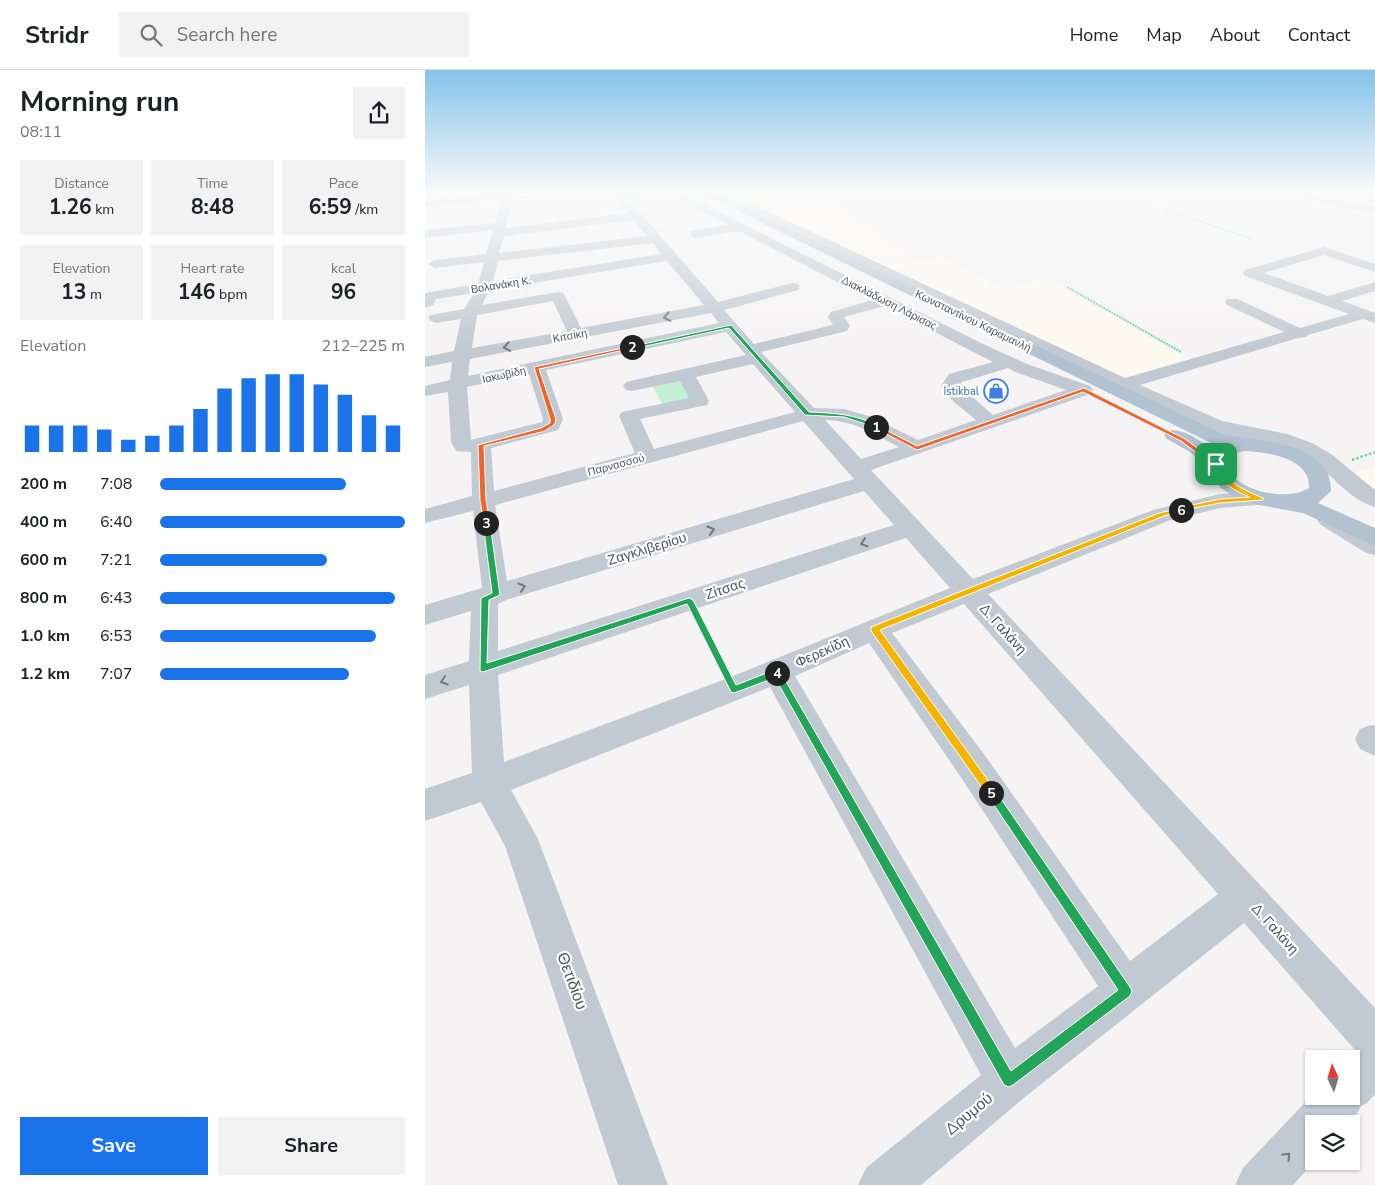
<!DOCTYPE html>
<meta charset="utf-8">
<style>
:root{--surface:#fff;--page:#f2f2f2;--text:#202124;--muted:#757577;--line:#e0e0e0;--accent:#1a73e8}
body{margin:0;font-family:"Nunito Sans",sans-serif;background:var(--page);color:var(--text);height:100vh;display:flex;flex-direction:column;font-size:19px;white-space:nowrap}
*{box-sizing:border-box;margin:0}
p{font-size:16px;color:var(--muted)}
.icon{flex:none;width:28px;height:28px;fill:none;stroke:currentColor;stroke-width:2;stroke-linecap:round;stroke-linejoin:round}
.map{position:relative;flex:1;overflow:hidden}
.side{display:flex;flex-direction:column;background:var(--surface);width:425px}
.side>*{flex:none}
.needle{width:32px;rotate:356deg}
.buttons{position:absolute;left:880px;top:980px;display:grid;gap:10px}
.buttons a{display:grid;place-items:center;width:55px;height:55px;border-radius:0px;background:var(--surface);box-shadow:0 1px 4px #0004;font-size:25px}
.pin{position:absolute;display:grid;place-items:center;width:42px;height:42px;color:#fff;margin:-21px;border-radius:10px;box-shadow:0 2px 8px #0006}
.km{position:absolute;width:25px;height:25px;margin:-12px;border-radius:50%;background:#222;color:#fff;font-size:14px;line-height:25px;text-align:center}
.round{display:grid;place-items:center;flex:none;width:52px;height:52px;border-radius:0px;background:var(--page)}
.overview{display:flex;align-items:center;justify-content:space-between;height:85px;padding:0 20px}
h1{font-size:28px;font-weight:700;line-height:38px}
.stats{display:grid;grid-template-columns:repeat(3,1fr);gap:8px;height:85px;padding:5px 20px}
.stats div{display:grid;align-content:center;border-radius:0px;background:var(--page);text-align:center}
.stats b{font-size:21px;font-weight:700}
.stats small{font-size:14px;font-weight:400}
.stats p{font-size:14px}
.chart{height:140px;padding:10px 20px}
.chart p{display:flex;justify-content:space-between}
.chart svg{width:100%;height:90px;margin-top:5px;stroke:var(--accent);stroke-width:6}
.action{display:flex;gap:10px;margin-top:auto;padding:10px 20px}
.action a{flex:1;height:58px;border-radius:0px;background:var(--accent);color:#fff;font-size:20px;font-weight:700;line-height:58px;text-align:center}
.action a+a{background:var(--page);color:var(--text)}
ul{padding:0 20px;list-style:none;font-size:16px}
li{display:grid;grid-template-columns:80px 60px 1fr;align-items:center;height:38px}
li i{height:12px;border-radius:6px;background:var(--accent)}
header{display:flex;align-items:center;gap:30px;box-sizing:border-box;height:70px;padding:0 25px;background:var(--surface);border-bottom:1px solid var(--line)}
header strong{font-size:24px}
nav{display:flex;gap:28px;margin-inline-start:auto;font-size:18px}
.search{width:350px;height:45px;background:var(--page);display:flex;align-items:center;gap:12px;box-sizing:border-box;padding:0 18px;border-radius:0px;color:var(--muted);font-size:19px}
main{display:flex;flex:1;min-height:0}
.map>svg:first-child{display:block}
.commercial{fill:#fdf9ef}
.green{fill:#c3f1d5}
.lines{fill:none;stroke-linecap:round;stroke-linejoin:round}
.path-far3{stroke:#7ad0a6;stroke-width:1;stroke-dasharray:2 1;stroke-linecap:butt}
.path-far2{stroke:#7ad0a6;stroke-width:2;stroke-dasharray:2 1;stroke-linecap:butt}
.path-far1{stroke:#7ad0a6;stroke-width:2.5;stroke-dasharray:2.5 2;stroke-linecap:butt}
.path{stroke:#7ad0a6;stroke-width:3;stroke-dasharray:4 2.5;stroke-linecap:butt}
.minor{fill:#c1cad2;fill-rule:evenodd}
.major{fill:#b3c2d1;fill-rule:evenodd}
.oneway{stroke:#6e7983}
.split-1{fill:#f0652b;stroke:#fff}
.split-2{fill:#22a559;stroke:#fff}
.split-3{fill:#f0652b;stroke:#fff}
.split-4{fill:#22a559;stroke:#fff}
.split-5{fill:#22a559;stroke:#fff}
.split-6{fill:#f5b400;stroke:#fff}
.split-7{fill:#f5b400;stroke:#fff}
.labels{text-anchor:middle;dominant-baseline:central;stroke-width:4.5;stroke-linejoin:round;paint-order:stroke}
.far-street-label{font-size:11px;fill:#4a5661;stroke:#fff}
.far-shop-label{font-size:11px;fill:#366cbe;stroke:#fff;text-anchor:end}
.street-label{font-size:14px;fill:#4a5661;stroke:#fff}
.near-street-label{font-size:16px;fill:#4a5661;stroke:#fff}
</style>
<header>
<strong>Stridr</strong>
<div class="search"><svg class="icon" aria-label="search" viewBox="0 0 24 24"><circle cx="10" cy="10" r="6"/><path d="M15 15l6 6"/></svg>Search here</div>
<nav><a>Home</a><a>Map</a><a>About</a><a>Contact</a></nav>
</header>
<main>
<section class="side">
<div class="overview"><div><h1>Morning run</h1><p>08:11</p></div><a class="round"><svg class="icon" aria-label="share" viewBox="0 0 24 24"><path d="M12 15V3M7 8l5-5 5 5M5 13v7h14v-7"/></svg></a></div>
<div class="stats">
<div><p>Distance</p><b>1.26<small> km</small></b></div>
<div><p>Time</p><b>8:48</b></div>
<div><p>Pace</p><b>6:59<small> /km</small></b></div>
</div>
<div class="stats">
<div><p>Elevation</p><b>13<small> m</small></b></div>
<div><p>Heart rate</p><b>146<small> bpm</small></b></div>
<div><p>kcal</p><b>96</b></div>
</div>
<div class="chart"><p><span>Elevation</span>212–225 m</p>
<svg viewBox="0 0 160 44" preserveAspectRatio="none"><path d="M5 44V31M15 44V31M25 44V31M35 44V33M45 44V38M55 44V36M65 44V31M75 44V23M85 44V13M95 44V8M105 44V6M115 44V6M125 44V11M135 44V16M145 44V26M155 44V31"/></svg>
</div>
<ul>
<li><b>200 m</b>7:08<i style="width:76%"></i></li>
<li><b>400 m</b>6:40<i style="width:100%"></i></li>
<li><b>600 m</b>7:21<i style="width:68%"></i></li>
<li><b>800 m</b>6:43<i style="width:96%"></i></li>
<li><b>1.0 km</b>6:53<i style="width:88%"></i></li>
<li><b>1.2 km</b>7:07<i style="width:77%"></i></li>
</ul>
<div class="action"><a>Save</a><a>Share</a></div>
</section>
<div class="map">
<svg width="950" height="1115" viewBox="0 0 950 1115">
<rect width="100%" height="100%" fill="#f5f3f3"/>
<!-- commercial -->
<path class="commercial" d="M352,122h37l105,69 24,-5 61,33 42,-11 147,84 -67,18 -385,-182z
M950,396v25l-31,-15z"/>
<!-- green -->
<path class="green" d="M270,307l12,21 -43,10 -11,-21z"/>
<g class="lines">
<!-- path-far3 -->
<path class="path-far3" d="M703,122l48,21 75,26"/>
<!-- path-far2 -->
<path class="path-far2" d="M642,217l114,65"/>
<!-- path-far1 -->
<path class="path-far1" d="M927,390l23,-8"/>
<!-- path -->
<path class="path" d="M272,547l27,52"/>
<!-- minor -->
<path class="minor" d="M79,122h53l-5,3 -39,4 -8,29 123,-15 -17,-21h10l4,3 27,-3h27l302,151 46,21 63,22 3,4 -3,4 -219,76 102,109 180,-69 67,-16 41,-2 8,2 3,5 -3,5 -49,4 -52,13 -180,73 387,414v86l-8,9 -6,3 -3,6 -10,12h-34l1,37 -22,24h-58l8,-17 71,-75v3h37v-37h-4l8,-9 -111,-127 -219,174 -104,88h-63l8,-17 115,-93 -211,-388 -259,103 27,49 130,346h-50l-113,-339 -24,-44 -56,19v-32l47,-16 -3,-88 -44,14v-24l44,-14 2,-50 -46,14v-20l57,-17 -9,-77 -48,12v-14l47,-13 -1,-44 -15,-1 -5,-9 -3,-50 -23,4v-10l25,-6 2,-18 -27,5v-10l29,-6 7,-32 -25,4 -5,-2 -3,-3 3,-3 33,-6 10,-16 -38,6 -3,6 -8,3v-15l53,-9 6,-22 -49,6 -7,-4 7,-4 51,-6 7,-24 -68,8v-8l70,-7 6,-23 -76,7v-6zM245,125l58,30 -36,6 -2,3 2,3 4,1 43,-7 133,69 -41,12 -3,5 5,8 -79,19 -30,-34 74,-20 2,-3 -2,-3 -5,-1 -75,19 -88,-101zM208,150l14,16 -148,17 5,-17zM228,173l8,11 -168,27 5,-20zM242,191l37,44 -123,23 -16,-32 -2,-3 -5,-1 -76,13 7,-15zM128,231l14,30 -95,17 5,-33zM459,236l109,56 -44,12 -8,12 13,16 22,18 -58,20 -49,-24 -25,-7 -30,-1 -53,-56 86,-21 3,-5 -6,-9zM286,243l8,10 -251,53 2,-17zM301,262l20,23 -120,27 -3,4 3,4 6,1 48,-10 9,17 -67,14 -3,4 16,37 -141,38 -3,-43 67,-18 5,-11 -17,-49zM328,294l42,48 -141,37 -14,-30 67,-14 2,-4 -13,-24zM583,298l7,4 51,18 -73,25 -34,-30 3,-3zM104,304l14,45 -1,3 -71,18 -4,-53zM400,350c31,1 47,13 74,27l-38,12zM378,351l51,58 -347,102 -12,-76zM439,421l30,34 -396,126v-47l8,-4zM481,468l44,50 -227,92 -219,82 -6,-87zM539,534l254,290 -88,67 -146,-207 -92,-121zM444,573l91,133 138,210 -83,62 -220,-372z
M288,122h13l399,186 159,-46 -57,-27 -2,-3 2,-3h10l63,29 49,-14 -104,-38 -2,-3 2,-3 79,-23 51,17v8l-51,-17 -60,18 64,23 47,-14v9l-33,10 33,12v10l-12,-4 -55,16 -1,2 -9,1 -158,47 82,36 65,13 25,9 19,11 44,36v17c-30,-8 -49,-42 -77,-56 -19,-8 -40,-9 -60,-13 -19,-4 -37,-11 -55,-18z
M851,122h19l80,15v6l-94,-18z
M904,442l8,3 38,22v18l-9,-2 -45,-28 -4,-5 4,-5z
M946,655l4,1v30l-15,-7 -5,-10 5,-10z"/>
<!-- major -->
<path class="major" d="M274,122h13l511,242c35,8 109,7 108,57l-13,12 57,25v18l-72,-33 -44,-8 -25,-8 -13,-9 -13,-15 -1,-6 -17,-15 -23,-13 -3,-4 3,-4c16,-4 34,10 46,20l5,-6 -9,-3zM819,381c23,1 67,7 65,37 -20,13 -66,5 -79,-16 -2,-3 -2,-8 -3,-12l5,-6z"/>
</g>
<!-- one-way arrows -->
<defs><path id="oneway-chevron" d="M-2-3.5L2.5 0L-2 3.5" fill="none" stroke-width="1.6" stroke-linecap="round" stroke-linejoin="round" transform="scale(1.25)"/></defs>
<g class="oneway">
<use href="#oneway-chevron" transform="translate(242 247) rotate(169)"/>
<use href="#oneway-chevron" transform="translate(82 277) rotate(170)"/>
<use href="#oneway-chevron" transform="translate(286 460) rotate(-17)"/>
<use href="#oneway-chevron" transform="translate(439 473) rotate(162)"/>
<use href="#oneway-chevron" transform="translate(97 517) rotate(-17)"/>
<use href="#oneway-chevron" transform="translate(19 611) rotate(162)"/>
<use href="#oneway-chevron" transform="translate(862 1086) rotate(-47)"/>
</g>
<!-- sky -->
<linearGradient id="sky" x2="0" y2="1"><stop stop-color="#85c3ea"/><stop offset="0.44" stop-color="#fafafa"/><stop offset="1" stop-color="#fafafa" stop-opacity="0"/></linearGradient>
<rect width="950" height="278" fill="url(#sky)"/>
<!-- split-1 -->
<path class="split-1" d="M659,318l101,51 34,25 -5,2 -33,-25 -98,-49 -166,58 -44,-23 5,-1 39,20z"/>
<!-- split-2 -->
<path class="split-2" d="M306,255l78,87c25,1 47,2 69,14v2l-34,-11 -39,-2 -76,-87 -97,21 -3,-2z"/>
<!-- split-3 -->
<path class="split-3" d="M207,276l1,2 -94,21 17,50 -1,5 -10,7 -61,15 2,54 4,23 -6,2 -4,-25 -2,-55 63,-17 9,-5v-4l-16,-52z"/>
<!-- split-4 -->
<path class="split-4" d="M61,451l4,2 10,72 -11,5 -2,63 202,-65 4,2 43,85 41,-16 3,2v5l-46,17 -3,-1 -44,-88 -204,68 -3,-1 1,-73 11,-5 -9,-70z"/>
<!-- split-5 -->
<path class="split-5" d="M352,600l3,1 231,400 107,-81 -130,-194v-6h7l135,197 2,4 -2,5 -117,89 -4,2 -5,-2 -230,-409v-5z"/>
<!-- split-6 -->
<path class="split-6" d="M756,438l3,2 -1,1 -19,5 -284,114 115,160v6h-7l-117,-165v-4l288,-114z"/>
<!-- split-7 -->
<path class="split-7" d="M789,393h4c11,21 24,26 45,35v2l-43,3 -42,8v-3l42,-9 30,-2c-14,-5 -36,-17 -36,-34z"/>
<!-- icons -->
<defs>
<g id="shop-ring" transform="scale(1.25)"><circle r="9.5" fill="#fff" stroke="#3f7fe0" stroke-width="1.5"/><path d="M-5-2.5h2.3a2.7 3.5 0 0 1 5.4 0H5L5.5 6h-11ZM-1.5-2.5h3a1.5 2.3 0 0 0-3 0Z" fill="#3f7fe0"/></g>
</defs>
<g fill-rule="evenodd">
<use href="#shop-ring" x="571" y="321"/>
</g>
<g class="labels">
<!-- far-street labels -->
<g class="far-street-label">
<text transform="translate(76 215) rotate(-9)">Βολανάκη Κ.</text>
<text transform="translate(464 233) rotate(27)">Διακλάδωση Λάρισας</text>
<text transform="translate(548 251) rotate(26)">Κωνσταντίνου Καραμανλή</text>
<text transform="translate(145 266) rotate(-10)">Κιτσίκη</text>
<text transform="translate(79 305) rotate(-12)">Ιακωβίδη</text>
<text transform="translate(191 395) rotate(-15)">Παρνασσού</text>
</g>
<!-- far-shop labels -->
<g class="far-shop-label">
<text x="554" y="321">Istikbal</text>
</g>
<!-- street labels -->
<g class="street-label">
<text transform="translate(222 479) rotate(-17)">Ζαγκλιβερίου</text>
<text transform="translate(300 519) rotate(-18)">Ζίτσας</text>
<text transform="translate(578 559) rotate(48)">Δ. Γαλάνη</text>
<text transform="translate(397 582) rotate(-24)">Φερεκίδη</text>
<text transform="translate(850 859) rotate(48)">Δ. Γαλάνη</text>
</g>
<!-- near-street labels -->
<g class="near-street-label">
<text transform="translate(147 911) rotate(70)">Θετιδίου</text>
<text transform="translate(544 1044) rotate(-40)">Δρυμού</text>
</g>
</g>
</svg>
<div class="buttons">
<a><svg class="needle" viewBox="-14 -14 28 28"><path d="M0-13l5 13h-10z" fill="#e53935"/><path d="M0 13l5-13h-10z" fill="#757577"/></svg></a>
<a><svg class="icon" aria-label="layers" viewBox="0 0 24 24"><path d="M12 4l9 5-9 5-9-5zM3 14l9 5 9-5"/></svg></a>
</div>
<div class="pin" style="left:791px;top:394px;background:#1e9e55"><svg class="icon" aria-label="arrive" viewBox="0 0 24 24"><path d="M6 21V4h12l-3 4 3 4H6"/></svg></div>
<b class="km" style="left:451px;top:357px">1</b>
<b class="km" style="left:207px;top:277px">2</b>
<b class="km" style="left:61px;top:453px">3</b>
<b class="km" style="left:352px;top:603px">4</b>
<b class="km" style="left:566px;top:723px">5</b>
<b class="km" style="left:756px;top:440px">6</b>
</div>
</main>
